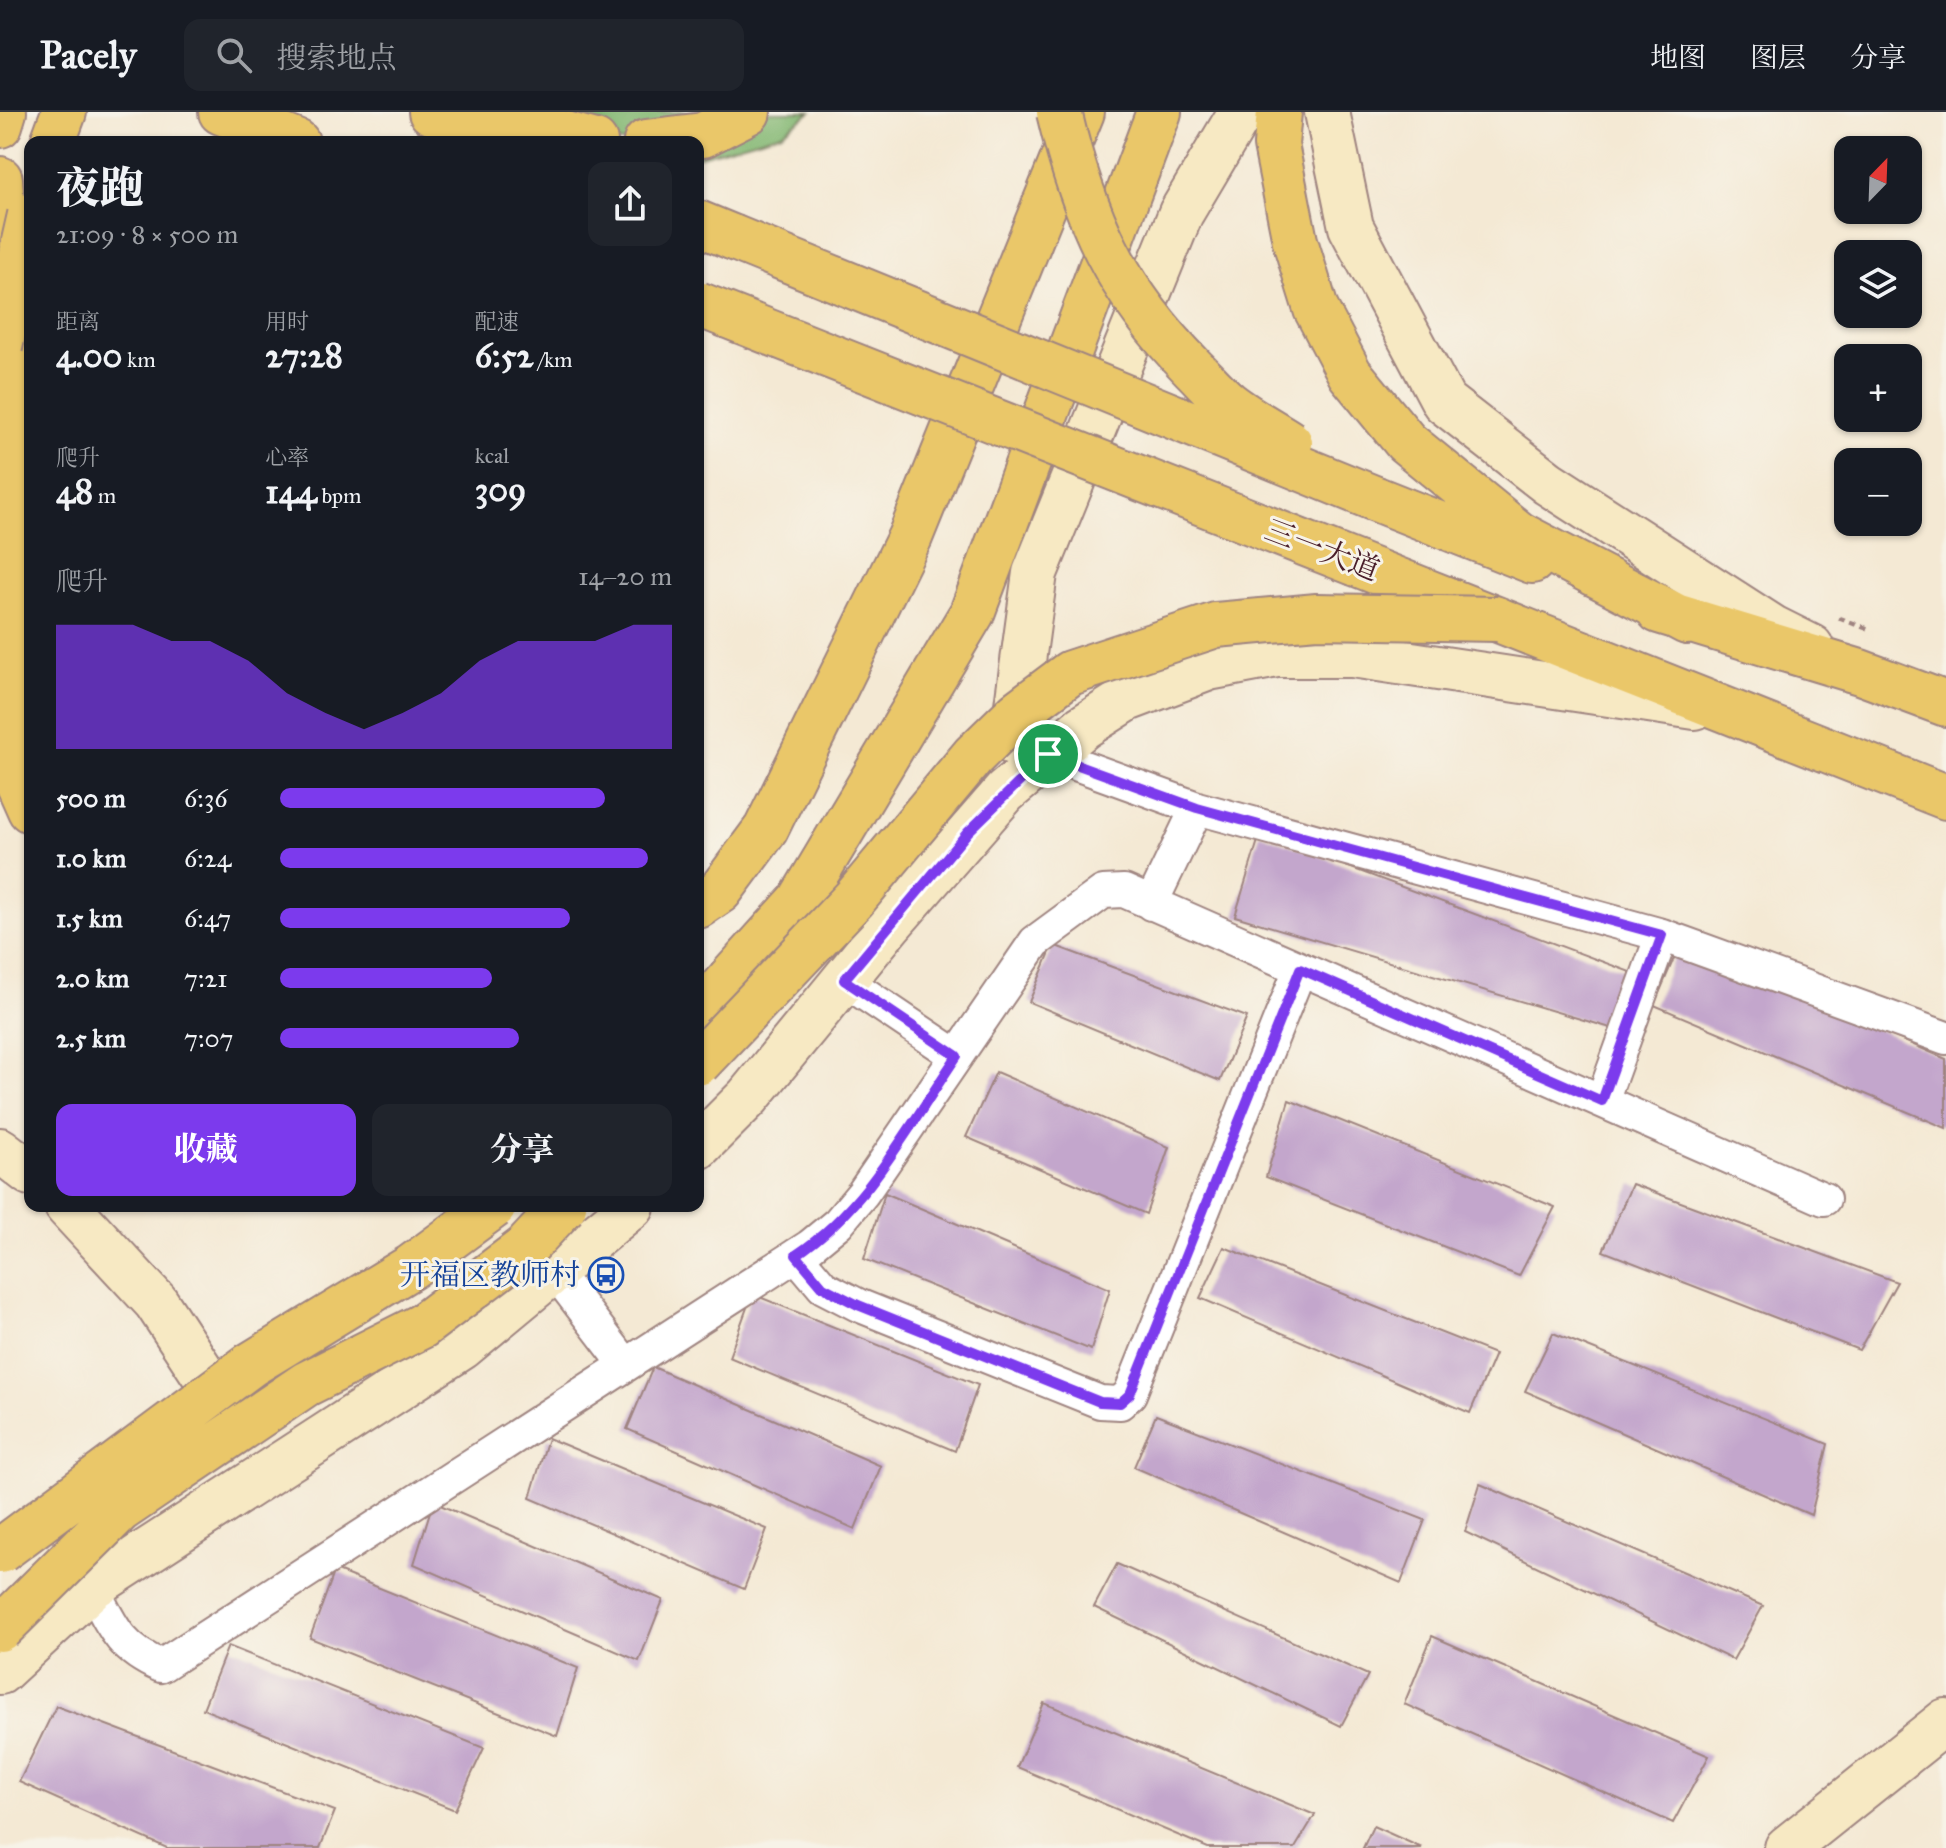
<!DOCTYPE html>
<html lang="zh">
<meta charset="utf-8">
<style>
:root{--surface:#171b24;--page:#20242c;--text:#f1f3f6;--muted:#9ea1a6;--line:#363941;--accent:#7c3aed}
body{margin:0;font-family:"IM FELL Great Primer","Noto Serif SC",serif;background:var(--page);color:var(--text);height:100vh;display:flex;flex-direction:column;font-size:30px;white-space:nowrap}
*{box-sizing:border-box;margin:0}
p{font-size:26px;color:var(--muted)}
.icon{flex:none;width:44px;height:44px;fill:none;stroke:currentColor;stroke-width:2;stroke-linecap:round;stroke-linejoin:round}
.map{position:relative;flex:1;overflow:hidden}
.details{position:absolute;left:24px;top:24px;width:680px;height:1076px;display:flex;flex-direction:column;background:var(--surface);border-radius:16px;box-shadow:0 2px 6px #0004}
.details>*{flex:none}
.needle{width:52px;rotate:23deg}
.buttons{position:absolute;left:1834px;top:24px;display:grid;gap:16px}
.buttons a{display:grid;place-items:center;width:88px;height:88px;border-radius:16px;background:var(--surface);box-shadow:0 2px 6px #0004;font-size:40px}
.pin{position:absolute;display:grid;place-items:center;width:68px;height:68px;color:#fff;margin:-34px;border:4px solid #fff;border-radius:50%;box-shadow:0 2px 8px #0007}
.round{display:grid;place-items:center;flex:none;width:84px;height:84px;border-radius:16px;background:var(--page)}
.headline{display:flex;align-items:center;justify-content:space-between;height:136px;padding:0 32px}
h1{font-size:44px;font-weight:800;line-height:60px}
.stats{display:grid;grid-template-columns:repeat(3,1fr);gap:12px;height:136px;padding:8px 32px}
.stats div{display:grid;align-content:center}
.stats b{font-size:34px;font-weight:800}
.stats small{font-size:22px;font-weight:400}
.stats p{font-size:22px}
.chart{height:224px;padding:16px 32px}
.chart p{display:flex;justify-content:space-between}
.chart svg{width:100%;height:144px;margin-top:8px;fill:var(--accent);opacity:.7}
.cta{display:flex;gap:16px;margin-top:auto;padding:16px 32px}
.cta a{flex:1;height:92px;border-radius:16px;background:var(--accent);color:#fff;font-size:32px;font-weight:800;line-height:92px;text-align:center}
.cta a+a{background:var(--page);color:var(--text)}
ul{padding:0 32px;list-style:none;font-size:26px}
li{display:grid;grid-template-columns:128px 96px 1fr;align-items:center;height:60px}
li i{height:20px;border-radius:10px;background:var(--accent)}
header{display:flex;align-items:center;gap:48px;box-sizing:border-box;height:112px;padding:0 40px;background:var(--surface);border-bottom:2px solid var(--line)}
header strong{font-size:38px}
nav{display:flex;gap:44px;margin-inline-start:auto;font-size:28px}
.search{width:560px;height:72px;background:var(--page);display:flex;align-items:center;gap:20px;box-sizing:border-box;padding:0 28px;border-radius:16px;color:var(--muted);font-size:30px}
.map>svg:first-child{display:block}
.forest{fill:#84b873;stroke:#676c4f;stroke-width:2}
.building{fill:#c3a6cc}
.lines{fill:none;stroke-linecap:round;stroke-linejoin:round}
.street-casing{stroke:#9f8480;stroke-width:36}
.secondary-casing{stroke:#9f8480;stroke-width:48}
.highway-casing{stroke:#9f8480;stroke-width:48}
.path{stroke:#9f8480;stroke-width:5;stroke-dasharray:6 6;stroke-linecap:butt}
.street{stroke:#fff;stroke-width:32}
.secondary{stroke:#f7e9c3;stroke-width:44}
.highway{stroke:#eac769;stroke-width:44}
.highway-bridge-casing{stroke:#9f8480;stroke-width:48;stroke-linecap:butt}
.highway-bridge{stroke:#eac769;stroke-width:44}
.route-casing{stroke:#fff;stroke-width:16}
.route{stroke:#7c3aed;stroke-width:10}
.labels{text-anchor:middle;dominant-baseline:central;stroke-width:6;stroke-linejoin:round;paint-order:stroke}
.street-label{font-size:30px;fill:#4a1f2b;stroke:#f7f3e8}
.transit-label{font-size:30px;fill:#164399;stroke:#f7f3e8;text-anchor:end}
</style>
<header>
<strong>Pacely</strong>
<div class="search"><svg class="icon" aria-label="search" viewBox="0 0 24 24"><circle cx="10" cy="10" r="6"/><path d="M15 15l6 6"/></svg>搜索地点</div>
<nav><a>地图</a><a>图层</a><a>分享</a></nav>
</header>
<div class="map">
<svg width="1946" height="1736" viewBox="0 0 1946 1736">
<rect width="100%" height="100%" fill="#f7f3e8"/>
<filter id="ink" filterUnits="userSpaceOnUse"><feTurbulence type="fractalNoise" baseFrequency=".0125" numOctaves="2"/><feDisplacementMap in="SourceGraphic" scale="16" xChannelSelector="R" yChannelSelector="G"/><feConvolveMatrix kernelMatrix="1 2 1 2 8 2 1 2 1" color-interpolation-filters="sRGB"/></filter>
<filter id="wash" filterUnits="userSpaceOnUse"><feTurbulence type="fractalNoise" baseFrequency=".006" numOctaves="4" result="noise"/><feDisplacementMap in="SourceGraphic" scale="32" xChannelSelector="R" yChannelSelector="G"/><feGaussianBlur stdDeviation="1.8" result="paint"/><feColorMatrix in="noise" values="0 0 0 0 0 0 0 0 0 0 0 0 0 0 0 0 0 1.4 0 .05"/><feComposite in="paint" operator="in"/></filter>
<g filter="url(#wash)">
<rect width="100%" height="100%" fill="#f4e9d4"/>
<!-- forest -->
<path class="forest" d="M540,0h271l-29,21 -84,24v-15h-78z"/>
<g id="blocks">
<!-- building -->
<path class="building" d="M1260,722l373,139 -19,56 -379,-113z
M1680,832l266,115v69l-292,-123z
M1053,833l194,72 -27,64 -191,-79z
M996,960l173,75 -23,67 -180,-77z
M1289,988l266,107 -36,69 -253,-99z
M1632,1072l265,98 -38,68 -256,-99z
M885,1081l225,96 -19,61 -227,-91z
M1224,1135l271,107 -25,59 -270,-115z
M752,1182l226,91 -23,66 -226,-94z
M1553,1221l275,111 -17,71 -286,-124z
M653,1255l228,99 -26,63 -228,-100z
M1156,1303l269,105 -24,63 -267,-116z
M548,1326l219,91 -23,60 -214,-91z
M1480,1372l283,122 -30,54 -268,-128z
M433,1390l230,98 -24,61 -225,-97z
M1117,1452l251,111 -27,51 -247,-119z
M335,1458l243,98 -21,68 -247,-98z
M1432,1524l277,120 -36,67 -269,-119z
M228,1534l256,102 -29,62 -252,-101z
M1044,1591l271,112 -20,33h-87l-191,-81z
M56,1594l279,105 -15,37h-153l-148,-66z
M1373,1714l49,22h-59z"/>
</g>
</g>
<g filter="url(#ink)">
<use href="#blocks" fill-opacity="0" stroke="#9f8480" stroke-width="2"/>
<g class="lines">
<!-- street casing -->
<g class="street-casing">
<path id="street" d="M1048,642l149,54 465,127 284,103
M1151,792l46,-96
M844,868l113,76
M1602,989l60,-166
M796,1143l27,32 35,18 242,97 20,1 10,-9 170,-425
M555,1160l71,93
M92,1475c20,39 27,61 69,79l649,-420 28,-23 25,-30 172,-251 68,-50 21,-1 700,308"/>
</g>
<!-- secondary casing -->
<g class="secondary-casing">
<path id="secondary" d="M1327,0l24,115 93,175 104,81 225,145 38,19
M1012,630l23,-169 146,-360 60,-101
M698,1035l50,-50 141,-172 116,-133 78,-65 44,-28 82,-31 68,-13h75l343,52
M0,1038l30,23
M67,1094l89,96 79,120
M0,1560l92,-85 370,-240 170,-141
M1787,1736l159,-127"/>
</g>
<!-- highway casing -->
<g class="highway-casing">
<path id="highway" d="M221,0l76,30
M431,0l72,30
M485,0l110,30
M1279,0l-3,33 19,96 21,68 34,65 56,68 113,92 168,88
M0,13l4,-13
M53,30l11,-30
M646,30l57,-7 45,-23
M0,67l19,265 -13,142v170l24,54
M698,111l34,14
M1376,387l156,62
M1357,452l589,233
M1659,499l201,61 86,32
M698,794l22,-15 46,-62 144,-292 172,-425
M698,902l102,-113 172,-288 187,-501"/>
</g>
<!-- path -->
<path class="path" d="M1839,506l32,12"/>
<!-- street -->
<use href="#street" class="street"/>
<!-- secondary -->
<use href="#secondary" class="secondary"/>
<!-- highway -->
<use href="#highway" class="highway"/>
<!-- highway-bridge casing -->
<g class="highway-bridge-casing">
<path id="highway-bridge" d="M1059,0c25,106 57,178 134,256 12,12 23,25 35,35 19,15 42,27 62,40
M732,125l644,262
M698,192l659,260
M0,235l30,-132
M698,951l156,-164 119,-143 45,-44 52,-39 146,-48 101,-9 180,3
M0,1439l250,-186 161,-98 83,-61
M0,1517l120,-119 186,-126 116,-58 103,-78 39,-42"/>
</g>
<!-- highway-bridge -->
<use href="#highway-bridge" class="highway-bridge"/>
</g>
</g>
<g class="lines" filter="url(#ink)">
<!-- route casing -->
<g class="route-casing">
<path id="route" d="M1048,642l149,54 465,127 -60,166 -302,-132 -170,425 -10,9 -20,-1 -242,-97 -35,-18 -27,-32c71,-47 113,-129 161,-199l-113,-76 124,-148z"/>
</g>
<!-- route -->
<use href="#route" class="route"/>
</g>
<!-- icons -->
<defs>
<g id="bus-ring" transform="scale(1.8)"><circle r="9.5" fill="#f7f3e8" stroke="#1a4fb4" stroke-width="1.5"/><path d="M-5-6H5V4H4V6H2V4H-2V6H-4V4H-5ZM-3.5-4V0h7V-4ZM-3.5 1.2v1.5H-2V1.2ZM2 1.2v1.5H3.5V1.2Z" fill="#1a4fb4"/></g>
</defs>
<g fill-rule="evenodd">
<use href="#bus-ring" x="606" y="1163"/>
</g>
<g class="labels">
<!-- street labels -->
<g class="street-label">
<text transform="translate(1322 438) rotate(21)">三一大道</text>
</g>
<!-- transit labels -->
<g class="transit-label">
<text x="580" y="1163">开福区教师村</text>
</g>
</g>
</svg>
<div class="buttons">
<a><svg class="needle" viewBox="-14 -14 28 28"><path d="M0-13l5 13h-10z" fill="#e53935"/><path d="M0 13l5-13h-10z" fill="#9ea1a6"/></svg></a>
<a><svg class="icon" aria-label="layers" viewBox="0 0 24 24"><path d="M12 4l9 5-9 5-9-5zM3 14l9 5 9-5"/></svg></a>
<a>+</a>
<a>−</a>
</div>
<div class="pin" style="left:1048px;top:642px;background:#1e9e55"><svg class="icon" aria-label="arrive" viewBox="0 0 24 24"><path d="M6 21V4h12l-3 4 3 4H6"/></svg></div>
<section class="details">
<div class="headline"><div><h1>夜跑</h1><p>21:09 · 8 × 500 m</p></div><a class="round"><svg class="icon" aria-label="share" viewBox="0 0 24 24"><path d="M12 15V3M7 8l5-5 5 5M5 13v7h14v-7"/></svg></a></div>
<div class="stats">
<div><p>距离</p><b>4.00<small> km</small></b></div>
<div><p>用时</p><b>27:28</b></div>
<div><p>配速</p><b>6:52<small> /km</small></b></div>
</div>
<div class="stats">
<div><p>爬升</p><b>48<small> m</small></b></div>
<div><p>心率</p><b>144<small> bpm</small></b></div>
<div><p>kcal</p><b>309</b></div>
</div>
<div class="chart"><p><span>爬升</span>14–20 m</p>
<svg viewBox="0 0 160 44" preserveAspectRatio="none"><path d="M0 44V6L10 6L20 6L30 11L40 11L50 17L60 27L70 33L80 38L90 33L100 27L110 17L120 11L130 11L140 11L150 6L160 6V44z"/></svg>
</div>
<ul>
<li><b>500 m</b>6:36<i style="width:83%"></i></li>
<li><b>1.0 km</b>6:24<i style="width:94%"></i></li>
<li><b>1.5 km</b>6:47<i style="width:74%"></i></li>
<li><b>2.0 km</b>7:21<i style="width:54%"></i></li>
<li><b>2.5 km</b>7:07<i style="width:61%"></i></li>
</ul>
<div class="cta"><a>收藏</a><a>分享</a></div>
</section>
</div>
